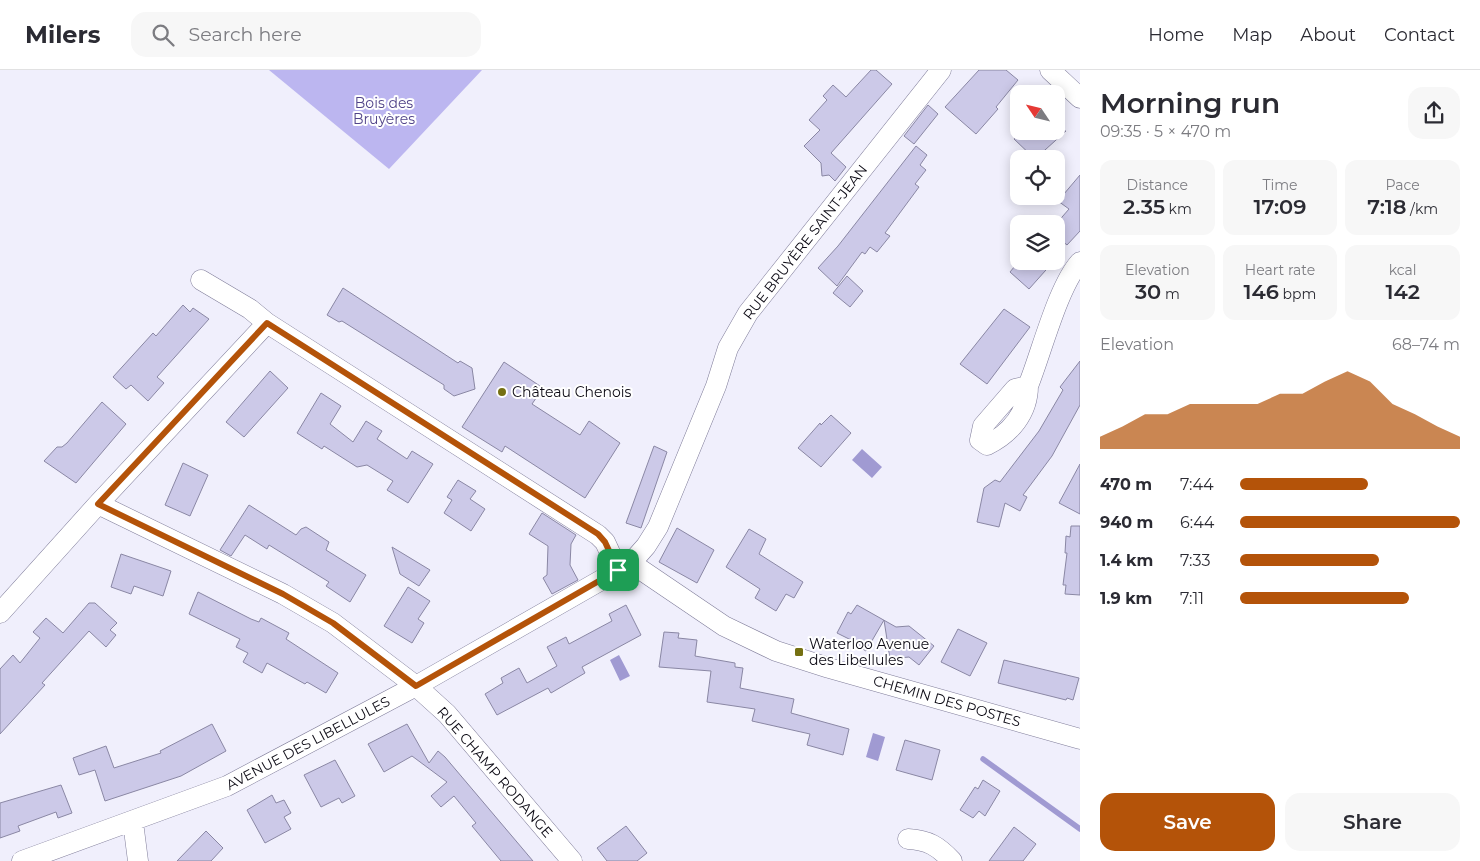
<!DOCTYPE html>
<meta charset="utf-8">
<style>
:root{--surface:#fff;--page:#f7f7f7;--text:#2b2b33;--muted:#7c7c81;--line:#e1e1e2;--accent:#b45309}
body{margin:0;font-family:Montserrat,sans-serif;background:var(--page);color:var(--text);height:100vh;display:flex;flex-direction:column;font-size:19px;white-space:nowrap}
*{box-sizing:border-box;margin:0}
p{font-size:16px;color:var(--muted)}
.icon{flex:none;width:28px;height:28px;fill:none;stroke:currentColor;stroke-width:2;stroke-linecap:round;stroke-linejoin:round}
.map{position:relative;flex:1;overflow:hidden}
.panel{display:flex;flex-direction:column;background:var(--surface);width:400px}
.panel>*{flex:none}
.needle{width:32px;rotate:305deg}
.controls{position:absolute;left:1010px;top:15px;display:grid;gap:10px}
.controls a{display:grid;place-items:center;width:55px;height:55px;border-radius:10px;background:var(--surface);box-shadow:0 2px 12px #0003;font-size:25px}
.pin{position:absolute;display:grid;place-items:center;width:42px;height:42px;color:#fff;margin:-21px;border-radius:10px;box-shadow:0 2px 8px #0006}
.round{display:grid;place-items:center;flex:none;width:52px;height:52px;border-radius:15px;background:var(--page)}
.headline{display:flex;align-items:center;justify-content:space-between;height:85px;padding:0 20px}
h1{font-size:28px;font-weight:600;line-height:38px}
.figures{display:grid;grid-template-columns:repeat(3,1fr);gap:8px;height:85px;padding:5px 20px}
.figures div{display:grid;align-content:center;border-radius:12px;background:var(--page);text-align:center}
.figures b{font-size:21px;font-weight:600}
.figures small{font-size:14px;font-weight:400}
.figures p{font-size:14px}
.chart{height:140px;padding:10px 20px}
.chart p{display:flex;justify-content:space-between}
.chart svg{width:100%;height:90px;margin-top:5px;fill:var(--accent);opacity:.7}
.action{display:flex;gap:10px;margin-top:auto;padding:10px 20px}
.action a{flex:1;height:58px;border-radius:15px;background:var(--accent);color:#fff;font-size:20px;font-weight:600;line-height:58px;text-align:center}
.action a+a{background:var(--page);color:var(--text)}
ul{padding:0 20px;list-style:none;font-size:16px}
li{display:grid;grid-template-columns:80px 60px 1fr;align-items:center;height:38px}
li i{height:12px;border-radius:6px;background:var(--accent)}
header{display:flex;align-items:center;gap:30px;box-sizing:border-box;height:70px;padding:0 25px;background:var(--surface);border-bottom:1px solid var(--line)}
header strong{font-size:24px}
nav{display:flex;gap:28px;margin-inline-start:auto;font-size:18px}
.search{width:350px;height:45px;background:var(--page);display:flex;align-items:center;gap:12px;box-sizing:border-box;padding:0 18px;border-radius:15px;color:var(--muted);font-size:19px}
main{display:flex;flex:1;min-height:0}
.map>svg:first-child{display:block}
.forest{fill:#bcb6f0}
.water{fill:#a09ad2}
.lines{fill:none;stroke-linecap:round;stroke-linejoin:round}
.stream{stroke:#a09ad2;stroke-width:5.5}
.building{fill:#ccc9e8;stroke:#8a87a4}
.minor-casing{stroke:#7f7c99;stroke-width:21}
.minor{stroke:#fff;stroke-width:20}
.route-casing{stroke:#fff;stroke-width:10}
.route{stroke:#b45309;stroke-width:6}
.poi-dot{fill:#757012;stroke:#fff;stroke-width:2}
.labels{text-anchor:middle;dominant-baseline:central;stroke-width:4;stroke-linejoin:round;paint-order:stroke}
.park-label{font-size:14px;fill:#514489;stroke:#fff}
.street-label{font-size:14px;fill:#0c0a14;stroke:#fff}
.poi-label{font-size:14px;fill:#0c0a14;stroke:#fff;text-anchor:start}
</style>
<header>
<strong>Milers</strong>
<div class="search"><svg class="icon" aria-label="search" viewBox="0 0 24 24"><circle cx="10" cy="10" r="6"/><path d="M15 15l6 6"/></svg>Search here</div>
<nav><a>Home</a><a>Map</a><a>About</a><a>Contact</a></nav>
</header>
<main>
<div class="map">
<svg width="1080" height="791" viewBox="0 0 1080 791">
<rect width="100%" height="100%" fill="#f0effc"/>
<!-- forest -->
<path class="forest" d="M269,0h213l-93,99z"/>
<!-- water -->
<path class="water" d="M862,379l20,18 -10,11 -20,-18z
M619,585l11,21 -10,5 -10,-21z
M873,663l12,4 -7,24 -12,-4z"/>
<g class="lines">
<!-- stream -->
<path class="stream" d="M983,689l97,70"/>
</g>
<!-- building -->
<path class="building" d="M871,0h5l16,14 -61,69 15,14 -11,14 -6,-6 -7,1 -1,-13 -17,-17 16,-16 -11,-10 18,-20 -4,-4 10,-11 13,12z
M979,0h27l12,10 -22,27 2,2 -22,25 -31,-27z
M928,35l10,9 -24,30 -10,-8z
M1021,61h45l-31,28 -21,-20z
M916,76l11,9 -7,10 6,5 -11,14 4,3 -34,46 5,3 -13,16 -7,-5 -5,7 -3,-2 -25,34 -19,-18 20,-22z
M1080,105v56l-13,14 -11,-9v-12l13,-15 -11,-8z
M1019,191h35l-25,28 -19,-17z
M847,206l16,15 -13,16 -17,-14z
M343,218l115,75 2,-2 12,7 3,21 -21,7 -10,-7v-4l-102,-64 -3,1 -12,-7z
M183,235l7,7 3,-4 16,11 -52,58 7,6 -16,18 -17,-16 -5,4 -13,-12 40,-44 3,3z
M1004,239l26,18 -43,57 -27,-20z
M1080,291v44l-28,51 -29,39 4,2 -7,14 -15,-8 -6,24 -22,-5 7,-34 11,-8 5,2 39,-51 24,-41 -3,-3z
M504,292l39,26 -11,16 48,31 9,-14 31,22 -35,55 -80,-52 -3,6 -40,-25z
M270,301l18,17 -44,49 -18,-15z
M321,323l20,13 -11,18 23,18 13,-21 16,10 -5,8 30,20 5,-8 21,13 -25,39 -21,-13 6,-9 -26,-16 -10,2 -33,-21 -2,3 -25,-16z
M102,332l24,22 -50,59 -32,-22 13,-14h5l5,-4z
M831,345l20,18 -30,34 -23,-19 22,-25 1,2z
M654,376l13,6 -26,76 -15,-5z
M183,393l25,12 -18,41 -25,-11z
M1080,394v50l-21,-11z
M458,410l18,11 -6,8 15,10 -14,22 -27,-18 8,-13 -5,-3z
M249,435l47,30 5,-6 5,-2 23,15 -3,8 40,25 -16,27 -24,-16 3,-4 -60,-37 -2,4 -22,-14 -14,21 -11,-6z
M542,443l34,22 -5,9 -1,21 8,15 -26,14 -9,-16 4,-3 1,-29 -19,-12z
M1071,456h9v69l-15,-1 1,-9h-3l4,-32h-2l1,-17 4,1z
M677,458l37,22 -17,33 -38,-21z
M749,459l17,10 -7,15 44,28 -9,16 -8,-4 -10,17 -21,-13 5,-9 -34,-22z
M392,477l38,23 -11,16 -19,-12z
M121,484l50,17 -8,25 -29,-10 -3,8 -20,-7z
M408,517l22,14 -12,18 6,4 -12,20 -28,-17z
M198,522l53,27 8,3 2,-4 28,15 -3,6 52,34 -12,20 -19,-11 -2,2 -38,-21 -5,10 -19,-11 5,-9 -12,-6 4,-8 -51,-25z
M89,533h6l22,20 -7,7 6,5 -10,12 -17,-16 -47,52 3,2 -45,49v-65l13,-14 7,8 20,-25 -7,-6 13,-14 17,15z
M626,535l15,30 -59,32 3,6 -34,20 -3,-5 -51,27 -12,-21 18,-11 -2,-5 18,-10 8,15 30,-17 -10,-19 19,-10 3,7 43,-23 -3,-7z
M857,535l39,22 13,-1 25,20 -15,19 -10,-8 -19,2 -6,-39 -18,31 -12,-7 1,-2 -18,-9 11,-21 3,2z
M958,559l29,14 -17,33 -29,-14z
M664,562l15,1 -1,5 19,2 -2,16 40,7v4l8,1 -3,20 54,11 -3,14 58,16 -6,26 -36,-10 3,-11 -58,-13 3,-12 -48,-7 4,-31 -52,-4z
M1004,590l75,18 -6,22 -6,-2 -1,2 -68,-17z
M212,654l14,27 -45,25 -76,25 -10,-31 -16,5 -6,-17 33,-12 8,22 47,-15 -1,-2z
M407,654l22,39 9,-12 7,6 88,104h-32l-29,-35 4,-3 -22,-27 -13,11 -10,-11 16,-14 -35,-26 -28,16 -16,-28z
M905,670l35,10 -8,30 -36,-10z
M335,690l20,36 -13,7 -3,-5 -18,9 -17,-32z
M983,710l17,11 -15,25 -6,-5 -6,7 -13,-8 15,-23 3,2z
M61,715l11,28 -14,5 -2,-6 -38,14 2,5 -20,7v-35z
M272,725l4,8 8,-3 7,13 -7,4 7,12 -26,14 -18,-33z
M626,756l21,27 -10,8h-30l-10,-13z
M1014,757l22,17 -13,17h-34z
M206,761l17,17 -12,13h-34z"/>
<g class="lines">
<!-- minor casing -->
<g class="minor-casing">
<path id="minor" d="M1050,0l30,28
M201,210l49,29 17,14 331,212 7,7 13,28
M1028,316l-13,3 -32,37 -3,14 7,5c23,-11 41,-32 41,-59 13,-32 30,-100 52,-124
M98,434l185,90 50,29 83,63 31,28 125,147
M631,493l93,63 52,25 53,17 251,71
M0,543l98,-109 169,-181
M133,752l5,39
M908,769c20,1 30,7 44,22
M22,791l205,-75 189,-100 215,-123 15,-17 12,-19 58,-141 12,-38 20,-35 193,-243"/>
</g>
<!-- minor -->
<use href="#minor" class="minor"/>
</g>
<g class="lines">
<!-- route casing -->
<g class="route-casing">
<path id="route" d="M267,253l331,211 7,8 13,28 -202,116 -83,-63 -50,-29 -185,-90z"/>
</g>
<!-- route -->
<use href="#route" class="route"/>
</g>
<!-- markers -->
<g class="poi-dot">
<circle cx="502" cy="322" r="5"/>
<rect x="794" y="577" width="10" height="10" rx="2.5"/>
</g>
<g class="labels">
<!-- park labels -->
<g class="park-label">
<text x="384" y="33">Bois des<tspan x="384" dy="16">Bruyères</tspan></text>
</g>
<!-- street labels -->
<g class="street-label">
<text transform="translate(805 172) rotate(-52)">RUE BRUYÈRE SAINT-JEAN</text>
<text transform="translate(947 631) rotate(16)">CHEMIN DES POSTES</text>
<text transform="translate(308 673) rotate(-28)">AVENUE DES LIBELLULES</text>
<text transform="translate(495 702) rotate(49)">RUE CHAMP RODANGE</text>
</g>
<!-- poi labels -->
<g class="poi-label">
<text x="512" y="322">Château Chenois</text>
<text x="809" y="574">Waterloo Avenue<tspan x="809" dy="16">des Libellules</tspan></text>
</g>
</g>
</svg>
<div class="controls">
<a><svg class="needle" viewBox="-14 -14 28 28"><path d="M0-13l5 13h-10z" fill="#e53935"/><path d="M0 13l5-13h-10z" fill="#7c7c81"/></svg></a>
<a><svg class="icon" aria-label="locate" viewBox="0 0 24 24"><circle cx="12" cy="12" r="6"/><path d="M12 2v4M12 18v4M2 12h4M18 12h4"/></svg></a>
<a><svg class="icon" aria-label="layers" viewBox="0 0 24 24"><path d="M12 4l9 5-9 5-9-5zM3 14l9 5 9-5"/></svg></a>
</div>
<div class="pin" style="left:618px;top:500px;background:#1e9e55"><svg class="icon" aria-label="arrive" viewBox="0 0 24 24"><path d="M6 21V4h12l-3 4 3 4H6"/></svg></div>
</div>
<section class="panel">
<div class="headline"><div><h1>Morning run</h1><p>09:35 · 5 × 470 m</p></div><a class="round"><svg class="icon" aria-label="share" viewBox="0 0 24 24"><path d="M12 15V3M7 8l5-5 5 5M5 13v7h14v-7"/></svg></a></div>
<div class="figures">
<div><p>Distance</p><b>2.35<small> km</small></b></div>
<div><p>Time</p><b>17:09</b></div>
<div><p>Pace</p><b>7:18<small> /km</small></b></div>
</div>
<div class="figures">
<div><p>Elevation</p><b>30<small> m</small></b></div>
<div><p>Heart rate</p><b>146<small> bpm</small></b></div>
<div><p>kcal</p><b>142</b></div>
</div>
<div class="chart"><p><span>Elevation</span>68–74 m</p>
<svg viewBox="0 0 160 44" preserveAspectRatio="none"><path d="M0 44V38L10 33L20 27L30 27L40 22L50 22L60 22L70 22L80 17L90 17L100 11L110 6L120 11L130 22L140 27L150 33L160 38V44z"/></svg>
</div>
<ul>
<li><b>470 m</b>7:44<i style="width:58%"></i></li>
<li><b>940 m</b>6:44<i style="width:100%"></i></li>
<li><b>1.4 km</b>7:33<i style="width:63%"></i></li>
<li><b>1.9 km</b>7:11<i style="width:77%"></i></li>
</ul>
<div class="action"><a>Save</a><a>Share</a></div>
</section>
</main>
